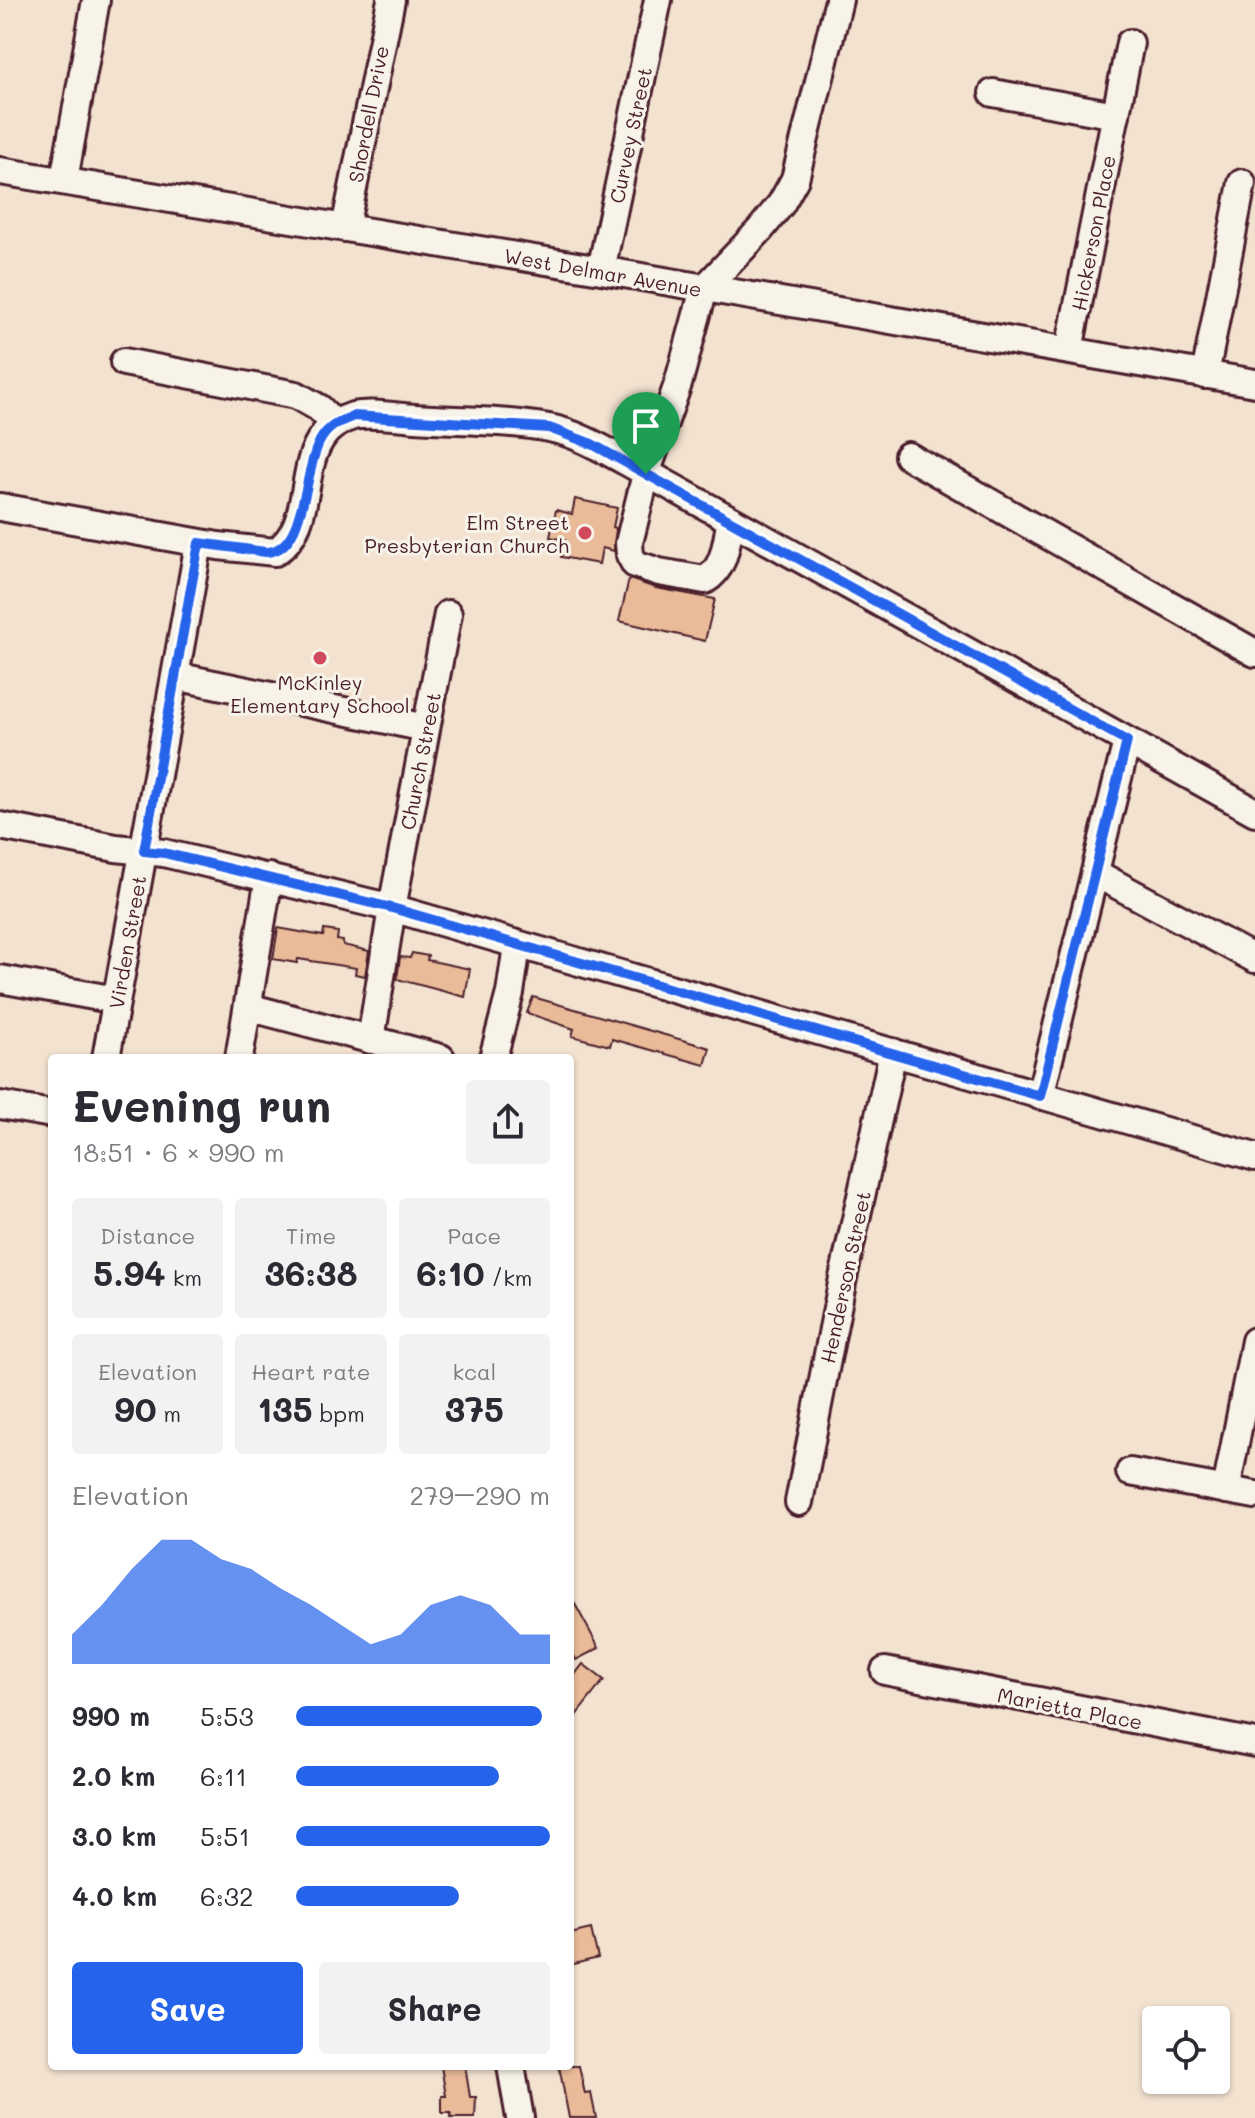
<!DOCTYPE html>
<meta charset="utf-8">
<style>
:root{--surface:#fff;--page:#f2f2f3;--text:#2b2b33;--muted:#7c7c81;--accent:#2563eb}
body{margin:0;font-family:Mali,sans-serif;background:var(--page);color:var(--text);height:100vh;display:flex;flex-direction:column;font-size:30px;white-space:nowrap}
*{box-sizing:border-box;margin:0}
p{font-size:26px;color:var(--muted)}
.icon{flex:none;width:44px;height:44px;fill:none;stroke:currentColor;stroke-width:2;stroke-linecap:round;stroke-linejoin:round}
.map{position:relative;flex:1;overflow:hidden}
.sheet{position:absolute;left:48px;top:1054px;width:526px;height:1016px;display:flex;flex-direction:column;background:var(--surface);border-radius:8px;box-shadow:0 2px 6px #0004}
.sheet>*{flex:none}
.controls{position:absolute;left:1142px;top:2006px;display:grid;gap:16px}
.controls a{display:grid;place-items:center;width:88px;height:88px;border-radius:8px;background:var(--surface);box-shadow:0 2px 6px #0004;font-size:40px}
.pin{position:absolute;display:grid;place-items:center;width:68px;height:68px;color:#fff;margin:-82px -34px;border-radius:50% 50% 50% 0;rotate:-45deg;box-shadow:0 0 8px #0007}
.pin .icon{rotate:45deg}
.round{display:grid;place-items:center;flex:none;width:84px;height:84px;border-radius:8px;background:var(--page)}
.overview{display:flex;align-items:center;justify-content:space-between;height:136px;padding:0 24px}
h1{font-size:44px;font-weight:700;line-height:60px}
.figures{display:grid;grid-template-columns:repeat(3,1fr);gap:12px;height:136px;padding:8px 24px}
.figures div{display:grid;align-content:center;border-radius:8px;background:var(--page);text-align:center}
.figures b{font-size:34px;font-weight:700}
.figures small{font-size:22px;font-weight:400}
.figures p{font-size:22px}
.chart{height:224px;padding:16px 24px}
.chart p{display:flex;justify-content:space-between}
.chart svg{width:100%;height:144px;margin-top:8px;fill:var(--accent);opacity:.7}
.button{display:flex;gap:16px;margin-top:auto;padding:16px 24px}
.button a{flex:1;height:92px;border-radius:8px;background:var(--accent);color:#fff;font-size:32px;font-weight:700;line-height:92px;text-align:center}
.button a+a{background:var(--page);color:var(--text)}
ul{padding:0 24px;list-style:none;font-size:26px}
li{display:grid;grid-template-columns:128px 96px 1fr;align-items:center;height:60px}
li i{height:20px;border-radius:10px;background:var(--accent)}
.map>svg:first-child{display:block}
.building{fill:#e9bb99;stroke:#4a1f2b;stroke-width:2}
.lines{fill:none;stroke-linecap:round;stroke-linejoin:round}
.minor-casing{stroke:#4a1f2b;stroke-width:32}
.minor{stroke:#f7f3e8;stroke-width:26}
.route-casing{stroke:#fff;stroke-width:16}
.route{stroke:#2563eb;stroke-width:10}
.poi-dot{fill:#d1495b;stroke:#f7f3e8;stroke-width:3}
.labels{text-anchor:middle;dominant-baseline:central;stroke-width:6;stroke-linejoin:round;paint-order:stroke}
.street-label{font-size:20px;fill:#4a1f2b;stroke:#f7f3e8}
.poi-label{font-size:20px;fill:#4a1f2b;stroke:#f7f3e8;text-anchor:end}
</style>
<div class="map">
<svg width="1255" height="2118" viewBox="0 0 1255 2118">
<rect width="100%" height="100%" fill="#f3e2d0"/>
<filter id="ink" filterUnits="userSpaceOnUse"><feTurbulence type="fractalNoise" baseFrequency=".0125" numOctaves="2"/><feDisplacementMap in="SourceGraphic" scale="16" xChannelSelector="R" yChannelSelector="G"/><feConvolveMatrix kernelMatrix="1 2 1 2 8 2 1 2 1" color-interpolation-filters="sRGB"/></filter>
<g filter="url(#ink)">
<!-- building -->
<path class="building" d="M575,499l42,9 -4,19 3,1 -2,23 -12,-3 -3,16 -38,-7 4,-17 -15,-3 6,-27 16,4z
M629,579l27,9 59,11 -10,42 -86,-20z
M278,928l45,8 1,-6 14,2 -1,8 6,1v4l26,6 -4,25 -10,-2 1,-6 -58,-9 -1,4 -24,-4z
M412,953l16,3 -1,4 43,9 -5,28 -68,-18 3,-22 10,1z
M533,997l177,51 -5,17 -93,-26 -2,7 -38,-10 2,-7 -47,-16z
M570,1595l29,53 -23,12 -6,-12z
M583,1664l21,16 -34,43v-42z
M591,1929l7,29 -28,7v-31z
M441,2066h24l5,31h6l-1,21h-25l1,-5h-9v-17h4z
M559,2066h20l6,28 6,-1 5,25h-27z"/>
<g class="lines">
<!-- minor casing -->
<g class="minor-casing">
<path id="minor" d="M993,93l123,22
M0,171l601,99 654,113
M64,180l32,-180
M345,228l46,-228
M601,270l57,-270
M1069,350l61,-307
M124,362l172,33 23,13 16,16
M1205,375l37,-192
M908,456l347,197
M0,507l218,39 57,6c39,-25 23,-83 48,-116 6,-9 20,-17 30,-20 19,-4 43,1 62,2 44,3 90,2 134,10 27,5 54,21 78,34l628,350
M731,520c-5,21 -5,48 -26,60l-46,-8 -24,-8 -5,-9 -1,-12 17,-69 32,-90 26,-95 56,-59 21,-26 14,-25 44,-179
M175,676l251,52
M0,826l116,22 48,5 228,55 863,249
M1095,873l160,86
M0,979l116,21
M248,1007l193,51
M371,1040l21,-132 56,-294
M106,1058l93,-515
M239,1058l30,-181
M493,1058l17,-65 7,-47
M1040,1096l87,-355
M0,1105l52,9
M1130,1472l125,23
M1226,1490l29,-149
M799,1502l44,-224 50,-226
M885,1671l370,72
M511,2066l9,52"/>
</g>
<!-- minor -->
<use href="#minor" class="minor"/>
</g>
</g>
<g class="lines" filter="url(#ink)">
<!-- route casing -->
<g class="route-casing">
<path id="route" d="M354,416l195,12 43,16 535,297 -87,355 -648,-188 -228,-55 -20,-2 55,-308 67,9c42,0 37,-90 57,-116 7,-11 19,-15 31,-20z"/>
</g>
<!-- route -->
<use href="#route" class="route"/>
</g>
<!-- markers -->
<g class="poi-dot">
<circle cx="585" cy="533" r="8"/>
<circle cx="320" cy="658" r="8"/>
</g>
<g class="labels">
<!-- street labels -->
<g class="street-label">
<text transform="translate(368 114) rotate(-79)">Shordell Drive</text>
<text transform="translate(630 135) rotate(-78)">Curvey Street</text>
<text transform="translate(1093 233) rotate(-79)">Hickerson Place</text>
<text transform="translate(603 272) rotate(10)">West Delmar Avenue</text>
<text transform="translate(420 761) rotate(-79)">Church Street</text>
<text transform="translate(127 942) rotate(-80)">Virden Street</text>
<text transform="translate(845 1277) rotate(-78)">Henderson Street</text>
<text transform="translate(1070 1708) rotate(11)">Marietta Place</text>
</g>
<!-- poi labels -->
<g class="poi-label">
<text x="569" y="522">Elm Street<tspan x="569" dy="23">Presbyterian Church</tspan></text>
<text x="320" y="682" text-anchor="middle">McKinley<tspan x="320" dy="23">Elementary School</tspan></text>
</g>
</g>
</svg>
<div class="controls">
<a><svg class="icon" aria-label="locate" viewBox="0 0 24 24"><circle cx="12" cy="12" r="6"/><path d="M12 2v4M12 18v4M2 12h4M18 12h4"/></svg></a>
</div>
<div class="pin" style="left:646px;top:474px;background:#1e9e55"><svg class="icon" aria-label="arrive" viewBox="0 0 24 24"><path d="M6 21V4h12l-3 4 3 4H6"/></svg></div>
<section class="sheet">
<div class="overview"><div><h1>Evening run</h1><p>18:51 · 6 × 990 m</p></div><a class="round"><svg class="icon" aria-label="share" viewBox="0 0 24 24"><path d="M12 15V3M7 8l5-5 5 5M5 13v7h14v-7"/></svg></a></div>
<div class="figures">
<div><p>Distance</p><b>5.94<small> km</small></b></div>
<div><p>Time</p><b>36:38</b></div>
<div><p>Pace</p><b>6:10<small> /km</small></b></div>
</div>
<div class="figures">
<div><p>Elevation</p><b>90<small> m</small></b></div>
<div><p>Heart rate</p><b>135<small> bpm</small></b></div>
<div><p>kcal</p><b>375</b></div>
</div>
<div class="chart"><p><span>Elevation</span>279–290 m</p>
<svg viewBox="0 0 160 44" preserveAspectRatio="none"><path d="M0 44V35L10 26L20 15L30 6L40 6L50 12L60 15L70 21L80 26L90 32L100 38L110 35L120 26L130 23L140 26L150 35L160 35V44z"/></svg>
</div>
<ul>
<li><b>990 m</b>5:53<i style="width:97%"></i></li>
<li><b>2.0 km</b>6:11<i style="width:80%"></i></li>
<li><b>3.0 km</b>5:51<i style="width:100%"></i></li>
<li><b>4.0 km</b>6:32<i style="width:64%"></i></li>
</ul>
<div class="button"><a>Save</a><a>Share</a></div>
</section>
</div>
